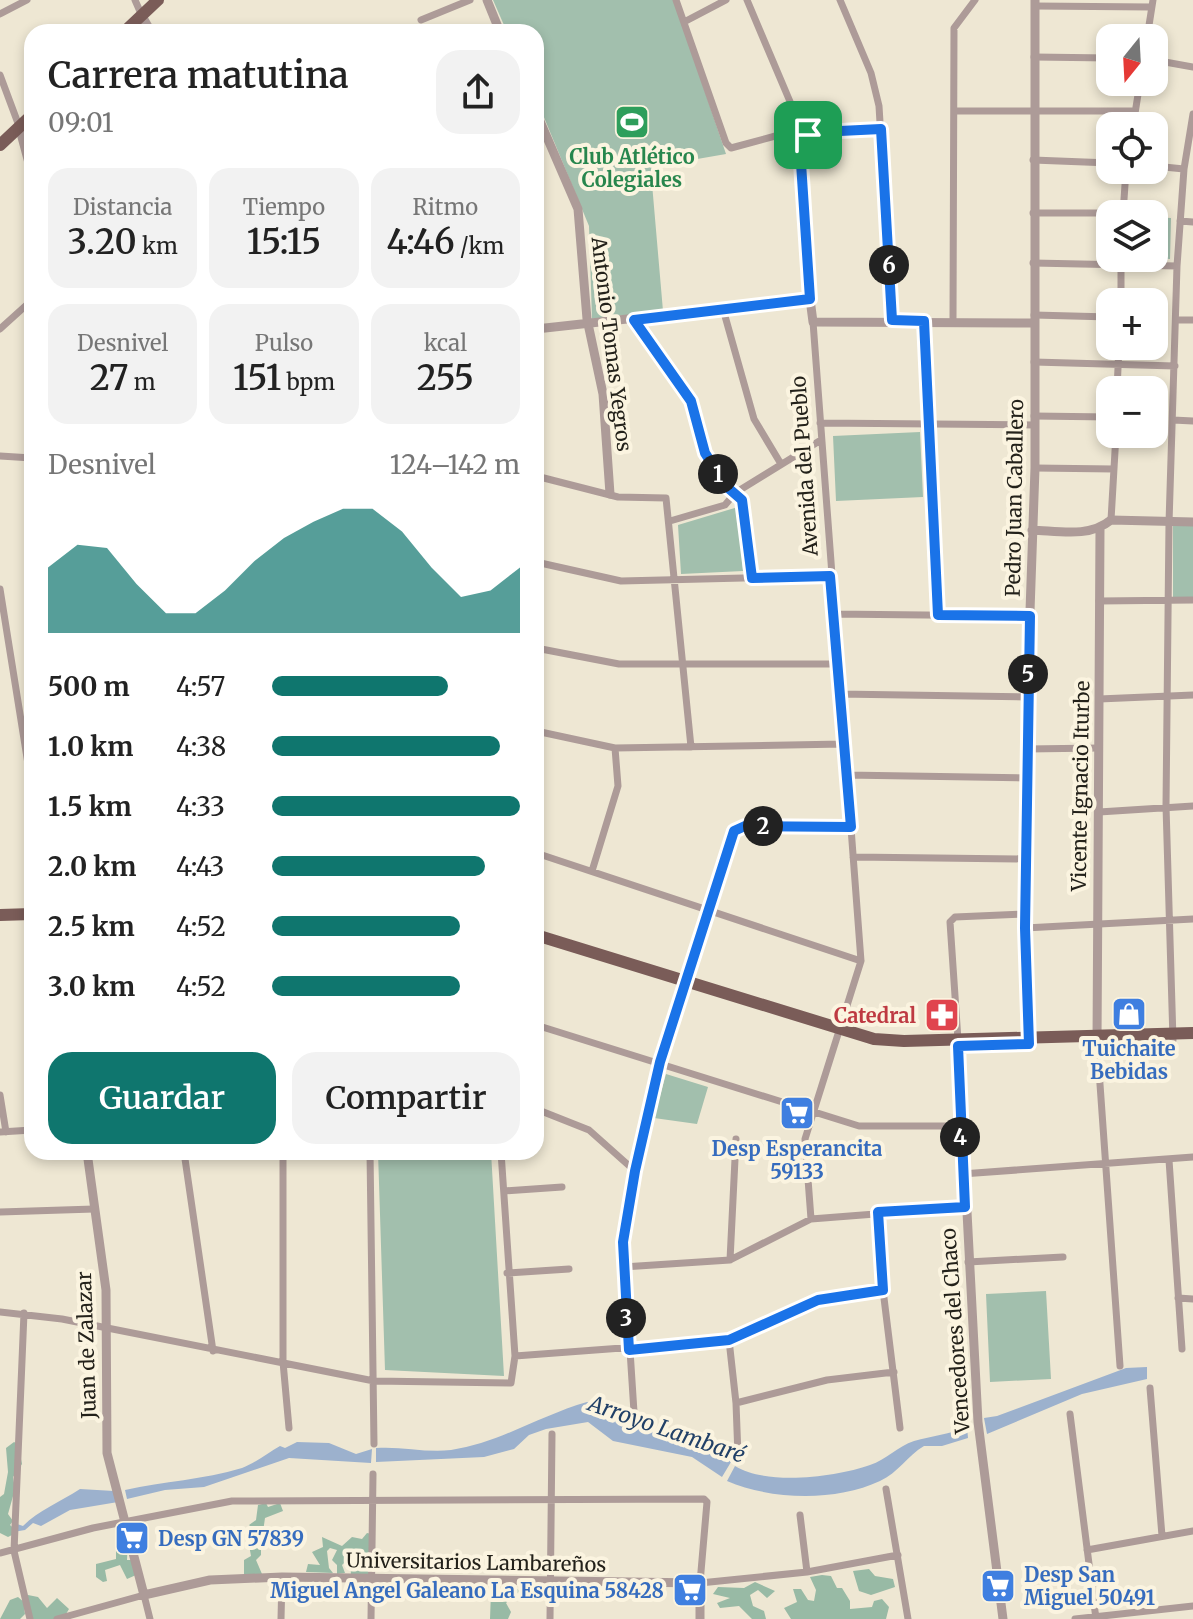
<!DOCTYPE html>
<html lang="es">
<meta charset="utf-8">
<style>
:root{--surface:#fff;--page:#f2f2f2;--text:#222;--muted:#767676;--accent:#0f766e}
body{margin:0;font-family:Merriweather,serif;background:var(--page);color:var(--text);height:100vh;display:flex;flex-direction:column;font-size:30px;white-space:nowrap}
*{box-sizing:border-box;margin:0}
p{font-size:26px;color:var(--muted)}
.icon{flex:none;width:44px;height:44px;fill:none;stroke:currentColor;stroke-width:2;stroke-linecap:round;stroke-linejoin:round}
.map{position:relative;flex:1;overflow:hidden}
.panel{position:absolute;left:24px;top:24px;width:520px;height:1136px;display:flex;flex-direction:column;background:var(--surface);border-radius:24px;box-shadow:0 4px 12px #0003}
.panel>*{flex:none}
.needle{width:52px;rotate:198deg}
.fabs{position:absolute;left:1096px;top:24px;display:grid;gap:16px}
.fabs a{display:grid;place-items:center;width:72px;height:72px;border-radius:16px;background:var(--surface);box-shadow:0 4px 12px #0003;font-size:40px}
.pin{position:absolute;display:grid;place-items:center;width:68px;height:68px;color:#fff;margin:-34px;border-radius:16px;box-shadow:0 4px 12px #0006}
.km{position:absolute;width:40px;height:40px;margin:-20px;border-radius:50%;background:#222;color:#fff;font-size:22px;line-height:40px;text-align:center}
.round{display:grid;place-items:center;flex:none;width:84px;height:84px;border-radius:24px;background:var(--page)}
.overview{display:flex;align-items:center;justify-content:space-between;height:136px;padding:0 24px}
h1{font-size:36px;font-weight:600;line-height:60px}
.stats{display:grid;grid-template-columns:repeat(3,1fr);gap:12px;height:136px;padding:8px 24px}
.stats div{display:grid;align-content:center;border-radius:20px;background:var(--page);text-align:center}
.stats b{font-size:34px;font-weight:600}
.stats small{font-size:22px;font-weight:400}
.stats p{font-size:22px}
.chart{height:224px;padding:16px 24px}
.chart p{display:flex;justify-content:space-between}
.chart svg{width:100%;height:144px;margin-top:8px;fill:var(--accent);opacity:.7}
.button{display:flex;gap:16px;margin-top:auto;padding:16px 24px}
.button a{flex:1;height:92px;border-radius:24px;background:var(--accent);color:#fff;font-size:32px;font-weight:600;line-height:92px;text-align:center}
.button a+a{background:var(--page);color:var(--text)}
ul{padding:0 24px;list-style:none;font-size:26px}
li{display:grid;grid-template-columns:128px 96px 1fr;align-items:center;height:60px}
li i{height:20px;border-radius:10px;background:var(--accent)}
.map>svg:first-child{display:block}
.green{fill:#a2bfad}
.forest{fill:#98baa5}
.water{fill:#9cb1cd}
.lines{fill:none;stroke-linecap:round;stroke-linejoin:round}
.minor{stroke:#ad9b98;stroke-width:7}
.tertiary{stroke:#ad9b98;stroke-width:9}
.primary{stroke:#7a5c58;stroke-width:12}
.route-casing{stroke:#fff;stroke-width:16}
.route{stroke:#1a73e8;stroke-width:10}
.labels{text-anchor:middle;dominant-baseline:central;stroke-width:8;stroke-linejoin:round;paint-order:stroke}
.leisure-label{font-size:20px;font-weight:bold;fill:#27864d;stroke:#fbf4e0}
.street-label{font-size:20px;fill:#23211a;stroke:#fbf4e0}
.health-label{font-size:20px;font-weight:bold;fill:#be3a42;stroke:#fbf4e0;text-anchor:end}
.shop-label{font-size:20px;font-weight:bold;fill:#366cbe;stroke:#fbf4e0}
.water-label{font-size:22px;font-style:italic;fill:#214067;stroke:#fbf4e0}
</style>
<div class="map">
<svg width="1193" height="1619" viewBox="0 0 1193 1619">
<rect width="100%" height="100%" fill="#eee7d3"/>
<!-- green -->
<path class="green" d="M493,0h181l52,154 -46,8 -29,10 12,139 -71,8 -3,-93 -53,-128v-66h-29z
M1154,217l17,1 -1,41 -19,-1h3z
M920,432l3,65 -87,4 -3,-65z
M738,507l5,64 -62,3 -3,-49z
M1173,526h20v71l-20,1z
M666,1074l42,13 -11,37 -43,-6z
M378,1152h113l13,224 -119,-6z
M1046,1291l5,88 -61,3 -4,-88z"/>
<!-- forest -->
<path class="forest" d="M14,1442l4,2 4,20 -9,13 2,12 -7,25 5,7 -3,4 8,7 -10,5 -8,-4v-36l4,-3 4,-22 -2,-24z
M266,1503l2,4 12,-4 3,8 -18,7 -2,14 -7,3 13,6 -8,6v8l-5,5 6,14 -18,2v-16l7,-4 -2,-11 11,1 -14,-12 7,-5 -4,-4 7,-5 2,-15z
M367,1533l5,1v40l-21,2 -1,-22 -5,1 2,5 -5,5 3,8 -8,1v-9l-5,-5 5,-10 -7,-2 -3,3 2,17 4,5 -27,-1 2,-8 12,1 -8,-13 11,-5 -1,-10 20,9 10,-9 10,2z
M122,1536l6,3 -1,21h5l4,15 -9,4 -7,-14 -15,5 2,11 -4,1 -7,-5v-13l20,-5v-16z
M869,1569l6,7 18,3 2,8 -24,8 -12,-4 -6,-20z
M822,1575l9,1 6,12h5l8,13v8l22,-2 2,-6 8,-2 7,8 -3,12h-95l-7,-11 13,-6 -4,-13h8l7,11 6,1 2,-11 -6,-13z
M755,1582l20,9 -8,7 -9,-8 -8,5 3,11 11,5 2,8h-14l-13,-13 -19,2 -3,-5 13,-5 -17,-4 5,-7 26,1z
M515,1587l5,4 -14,12 5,9 -3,7h-18l1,-28z
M28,1595l10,2 9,11 10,-10 12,11 -6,10h-36l-3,-12 1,7 -5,5h-20l10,-19 8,-3 7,6z"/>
<!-- water -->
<path class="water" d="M1147,1367v12l-65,15 -95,40 -3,-16 13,-2 129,-48z
M587,1402h7l15,14 36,15 21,-1 47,14 18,18 -9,15 -30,-20 -79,-16 -25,-19 -42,7 -17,6 -15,14 -30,8 -108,5v-14c25,-2 50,5 75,2 48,-7 90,-35 136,-48z
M967,1427l1,11 -26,8h-18c-16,9 -26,27 -44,35 -45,21 -108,19 -153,0l8,-15c32,20 101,11 135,-1 16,-5 28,-19 44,-24 18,-5 36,-7 53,-14z
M297,1442l32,1 27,11 16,-5 -1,14 -82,-5 -85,29 -39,3 -38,9 -2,-9c39,-9 78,-10 117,-22 13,-5 26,-15 38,-22l5,2z
M80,1489l34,2 4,11 -48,8 -29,16 -8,-3 -8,7 -12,2 4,-8 6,2c16,-16 37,-24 57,-37z"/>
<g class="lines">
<!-- minor -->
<path class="minor" d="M135,0l7,16
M676,0l50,143 5,5 59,-16 18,3 73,-6
M747,0l47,111 5,22 11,166
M840,0l31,73 8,33 13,214
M1035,6l116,1
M0,14l27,-14
M421,20l49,-20
M684,22l42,-22
M1147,38l6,-38
M1034,57l76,1
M1154,60l39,7
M0,75l19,51
M954,111h181
M1133,126l7,-44
M1033,160l77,3
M1154,166l30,3
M536,192l3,-1
M1033,213h90
M1123,214l3,-44
M1180,221l13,1
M1033,263l144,3
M1121,302v-44
M723,309l31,110 27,45
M1034,315l76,2
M634,320l57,81 14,52 22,34 15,13 10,78
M1177,320h16
M924,321l14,294
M953,321l1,-293 21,-28
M0,329l32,-29
M1034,362l141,4
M1117,390l2,-44
M1034,416l76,1
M1173,420l20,1
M820,423l215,2
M0,456l32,2
M1035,468l79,1
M536,476l82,21 48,1 25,249
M1111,520l5,-86
M670,521l55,-16 10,-12 86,-53
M536,562l85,19 209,-5
M0,589l32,200
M1099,601l94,-1
M832,614l198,2
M536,648l83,16h217
M839,694l188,3
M1099,699l94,-4
M536,731l79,17 228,-4
M1027,749l72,-1
M846,775l181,3
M1099,812l94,-6
M536,853l325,108
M853,857l174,2
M592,871l26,-85 -3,-38
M1025,928l168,-9
M536,1025l323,101h101
M958,1040l-8,-118 5,-5 71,-3
M1173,1040l-7,-234 3,-283 8,-257 7,-97 9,-55
M1097,1042l23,324
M0,1095l6,37
M536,1109l53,21 46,41
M0,1132l32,-2
M184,1152l29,199
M283,1152v210l6,66
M370,1152l4,292
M1169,1160l13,189
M962,1174l231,-17
M504,1191l58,-4
M0,1212l94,-3
M878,1212l5,78 17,138
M811,1219l-6,-80 56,-178 -48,-639
M730,1260l6,-121
M968,1262l95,-5
M623,1267l107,-7 81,-41 154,-12
M507,1273l62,-4
M1178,1298l15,1
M0,1312l62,7 312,62 137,2 4,-27 -14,-204
M24,1313l-10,238 16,68
M729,1340l7,63 2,53
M515,1356l214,-16 89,-40 65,-10
M1150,1388l12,148
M736,1403l91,-23 67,-8
M634,1412l-11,-170 37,-180 74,-231 11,-5 106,1
M1070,1414l26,205
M886,1489l22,130
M800,1515l7,57
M1087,1550l106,-19
M0,1553l93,-25 139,-27 472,-2 3,3 -7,81 107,-11 91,-17
M57,1619l87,-24 6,24
M281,1619l1,-42
M371,1619l2,-145
M550,1619l2,-185
M1075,1619l118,-13"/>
<!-- tertiary -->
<path class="tertiary" d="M487,0l13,32
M142,16l9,16
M536,112l42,97 9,110 16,75 7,100
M19,126l13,48
M536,329l274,-30 3,23 221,1
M1032,530c27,1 57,8 79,-10l82,2
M958,1040l20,382 25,197
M1097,1042l3,-513
M1029,1044l-4,-116 2,-231 8,-229v-468
M87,1152l19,138 1,163 37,142 66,-15 72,-3 418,6v36"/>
<!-- primary -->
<path class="primary" d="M124,32l34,-32
M0,145l32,-30
M0,915l32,-1
M536,935l338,104 30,2 289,-8"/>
</g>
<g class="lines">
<!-- route casing -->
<g class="route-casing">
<path id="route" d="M881,129l11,191 32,1 14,294 92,1 -5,312 4,116 -71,2 7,161 -87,5 5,78 -65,10 -89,40 -100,10 -6,-108 12,-71 25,-109 74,-231 11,-5 106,1 -21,-251 -78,2 -10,-78 -15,-13 -22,-34 -14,-52 -57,-81 176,-21 -11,-166z"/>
</g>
<!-- route -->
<use href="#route" class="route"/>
</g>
<!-- icons -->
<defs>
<g id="stadium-square" transform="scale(1.8)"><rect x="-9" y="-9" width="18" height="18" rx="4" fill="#2e9e5b" stroke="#fbf4e0"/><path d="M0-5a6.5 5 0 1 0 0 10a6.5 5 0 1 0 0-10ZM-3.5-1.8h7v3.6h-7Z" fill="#fff"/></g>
<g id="shop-square" transform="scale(1.8)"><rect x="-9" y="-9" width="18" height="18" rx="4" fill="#3f7fe0" stroke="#fbf4e0"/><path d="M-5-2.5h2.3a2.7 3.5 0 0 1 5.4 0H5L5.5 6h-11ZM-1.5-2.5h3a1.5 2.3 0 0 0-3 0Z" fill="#fff"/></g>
<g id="pharmacy-square" transform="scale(1.8)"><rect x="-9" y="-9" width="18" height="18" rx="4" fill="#e0444e" stroke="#fbf4e0"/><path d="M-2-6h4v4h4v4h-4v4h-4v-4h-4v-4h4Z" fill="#fff"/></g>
<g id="supermarket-square" transform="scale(1.8)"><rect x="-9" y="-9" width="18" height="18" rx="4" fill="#3f7fe0" stroke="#fbf4e0"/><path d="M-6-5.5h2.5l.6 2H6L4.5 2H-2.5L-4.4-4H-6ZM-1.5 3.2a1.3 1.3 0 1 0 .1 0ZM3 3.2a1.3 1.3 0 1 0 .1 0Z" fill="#fff"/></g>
</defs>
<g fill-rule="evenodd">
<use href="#stadium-square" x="632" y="122"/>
<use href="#shop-square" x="1129" y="1014"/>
<use href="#pharmacy-square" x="942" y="1015"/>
<use href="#supermarket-square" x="797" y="1113"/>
<use href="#supermarket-square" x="132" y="1538"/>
<use href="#supermarket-square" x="998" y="1586"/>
<use href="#supermarket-square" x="690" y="1590"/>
</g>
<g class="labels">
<!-- leisure labels -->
<g class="leisure-label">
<text x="632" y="156">Club Atlético<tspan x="632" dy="23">Colegiales</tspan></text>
</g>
<!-- street labels -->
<g class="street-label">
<text transform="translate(612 344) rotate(83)">Antonio Tomas Yegros</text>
<text transform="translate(804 466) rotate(-94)">Avenida del Pueblo</text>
<text transform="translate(1014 498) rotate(-89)">Pedro Juan Caballero</text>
<text transform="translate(1080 786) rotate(-89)">Vicente Ignacio Iturbe</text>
<text transform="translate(955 1331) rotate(-94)">Vencedores del Chaco</text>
<text transform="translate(86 1345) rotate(-92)">Juan de Zalazar</text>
<text transform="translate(476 1562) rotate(1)">Universitarios Lambareños</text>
</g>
<!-- health labels -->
<g class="health-label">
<text x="916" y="1015">Catedral</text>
</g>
<!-- shop labels -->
<g class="shop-label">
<text x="1129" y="1048">Tuichaite<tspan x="1129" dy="23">Bebidas</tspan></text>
<text x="797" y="1148">Desp Esperancita<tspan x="797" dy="23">59133</tspan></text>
<text x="158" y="1538" text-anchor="start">Desp GN 57839</text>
<text x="1024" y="1574" text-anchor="start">Desp San<tspan x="1024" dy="23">Miguel 50491</tspan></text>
<text x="664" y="1590" text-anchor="end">Miguel Angel Galeano La Esquina 58428</text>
</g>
<!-- water labels -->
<g class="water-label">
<text transform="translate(667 1429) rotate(19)">Arroyo Lambaré</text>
</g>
</g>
</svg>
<div class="fabs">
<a><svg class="needle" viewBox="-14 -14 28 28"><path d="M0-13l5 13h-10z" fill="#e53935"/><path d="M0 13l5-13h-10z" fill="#767676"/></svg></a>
<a><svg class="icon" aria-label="locate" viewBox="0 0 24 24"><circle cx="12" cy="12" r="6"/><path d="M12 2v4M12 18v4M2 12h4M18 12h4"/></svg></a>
<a><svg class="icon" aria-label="layers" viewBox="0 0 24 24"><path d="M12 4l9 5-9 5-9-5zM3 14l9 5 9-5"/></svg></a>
<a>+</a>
<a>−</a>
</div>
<div class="pin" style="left:808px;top:135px;background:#1e9e55"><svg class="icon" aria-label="arrive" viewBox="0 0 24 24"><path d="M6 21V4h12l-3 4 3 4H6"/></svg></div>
<b class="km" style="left:718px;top:474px">1</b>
<b class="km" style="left:763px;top:826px">2</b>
<b class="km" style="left:626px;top:1318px">3</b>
<b class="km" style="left:960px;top:1137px">4</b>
<b class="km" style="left:1028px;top:674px">5</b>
<b class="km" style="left:889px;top:265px">6</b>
<section class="panel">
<div class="overview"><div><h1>Carrera matutina</h1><p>09:01</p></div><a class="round"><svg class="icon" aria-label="share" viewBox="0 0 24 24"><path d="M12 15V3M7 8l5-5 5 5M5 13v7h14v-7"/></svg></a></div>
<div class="stats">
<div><p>Distancia</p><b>3.20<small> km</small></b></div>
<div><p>Tiempo</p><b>15:15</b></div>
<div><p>Ritmo</p><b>4:46<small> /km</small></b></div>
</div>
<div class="stats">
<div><p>Desnivel</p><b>27<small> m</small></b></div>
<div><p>Pulso</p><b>151<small> bpm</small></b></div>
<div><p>kcal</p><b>255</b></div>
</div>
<div class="chart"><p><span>Desnivel</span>124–142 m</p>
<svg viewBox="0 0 160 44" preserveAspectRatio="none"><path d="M0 44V24L10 17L20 18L30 29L40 38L50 38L60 31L70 22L80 15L90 10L100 6L110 6L120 13L130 24L140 33L150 31L160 24V44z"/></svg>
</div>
<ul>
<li><b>500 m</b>4:57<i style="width:71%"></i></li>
<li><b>1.0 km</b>4:38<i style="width:92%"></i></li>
<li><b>1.5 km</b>4:33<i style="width:100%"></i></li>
<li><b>2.0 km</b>4:43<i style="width:86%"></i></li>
<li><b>2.5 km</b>4:52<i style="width:76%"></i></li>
<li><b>3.0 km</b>4:52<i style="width:76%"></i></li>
</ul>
<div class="button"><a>Guardar</a><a>Compartir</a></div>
</section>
</div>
